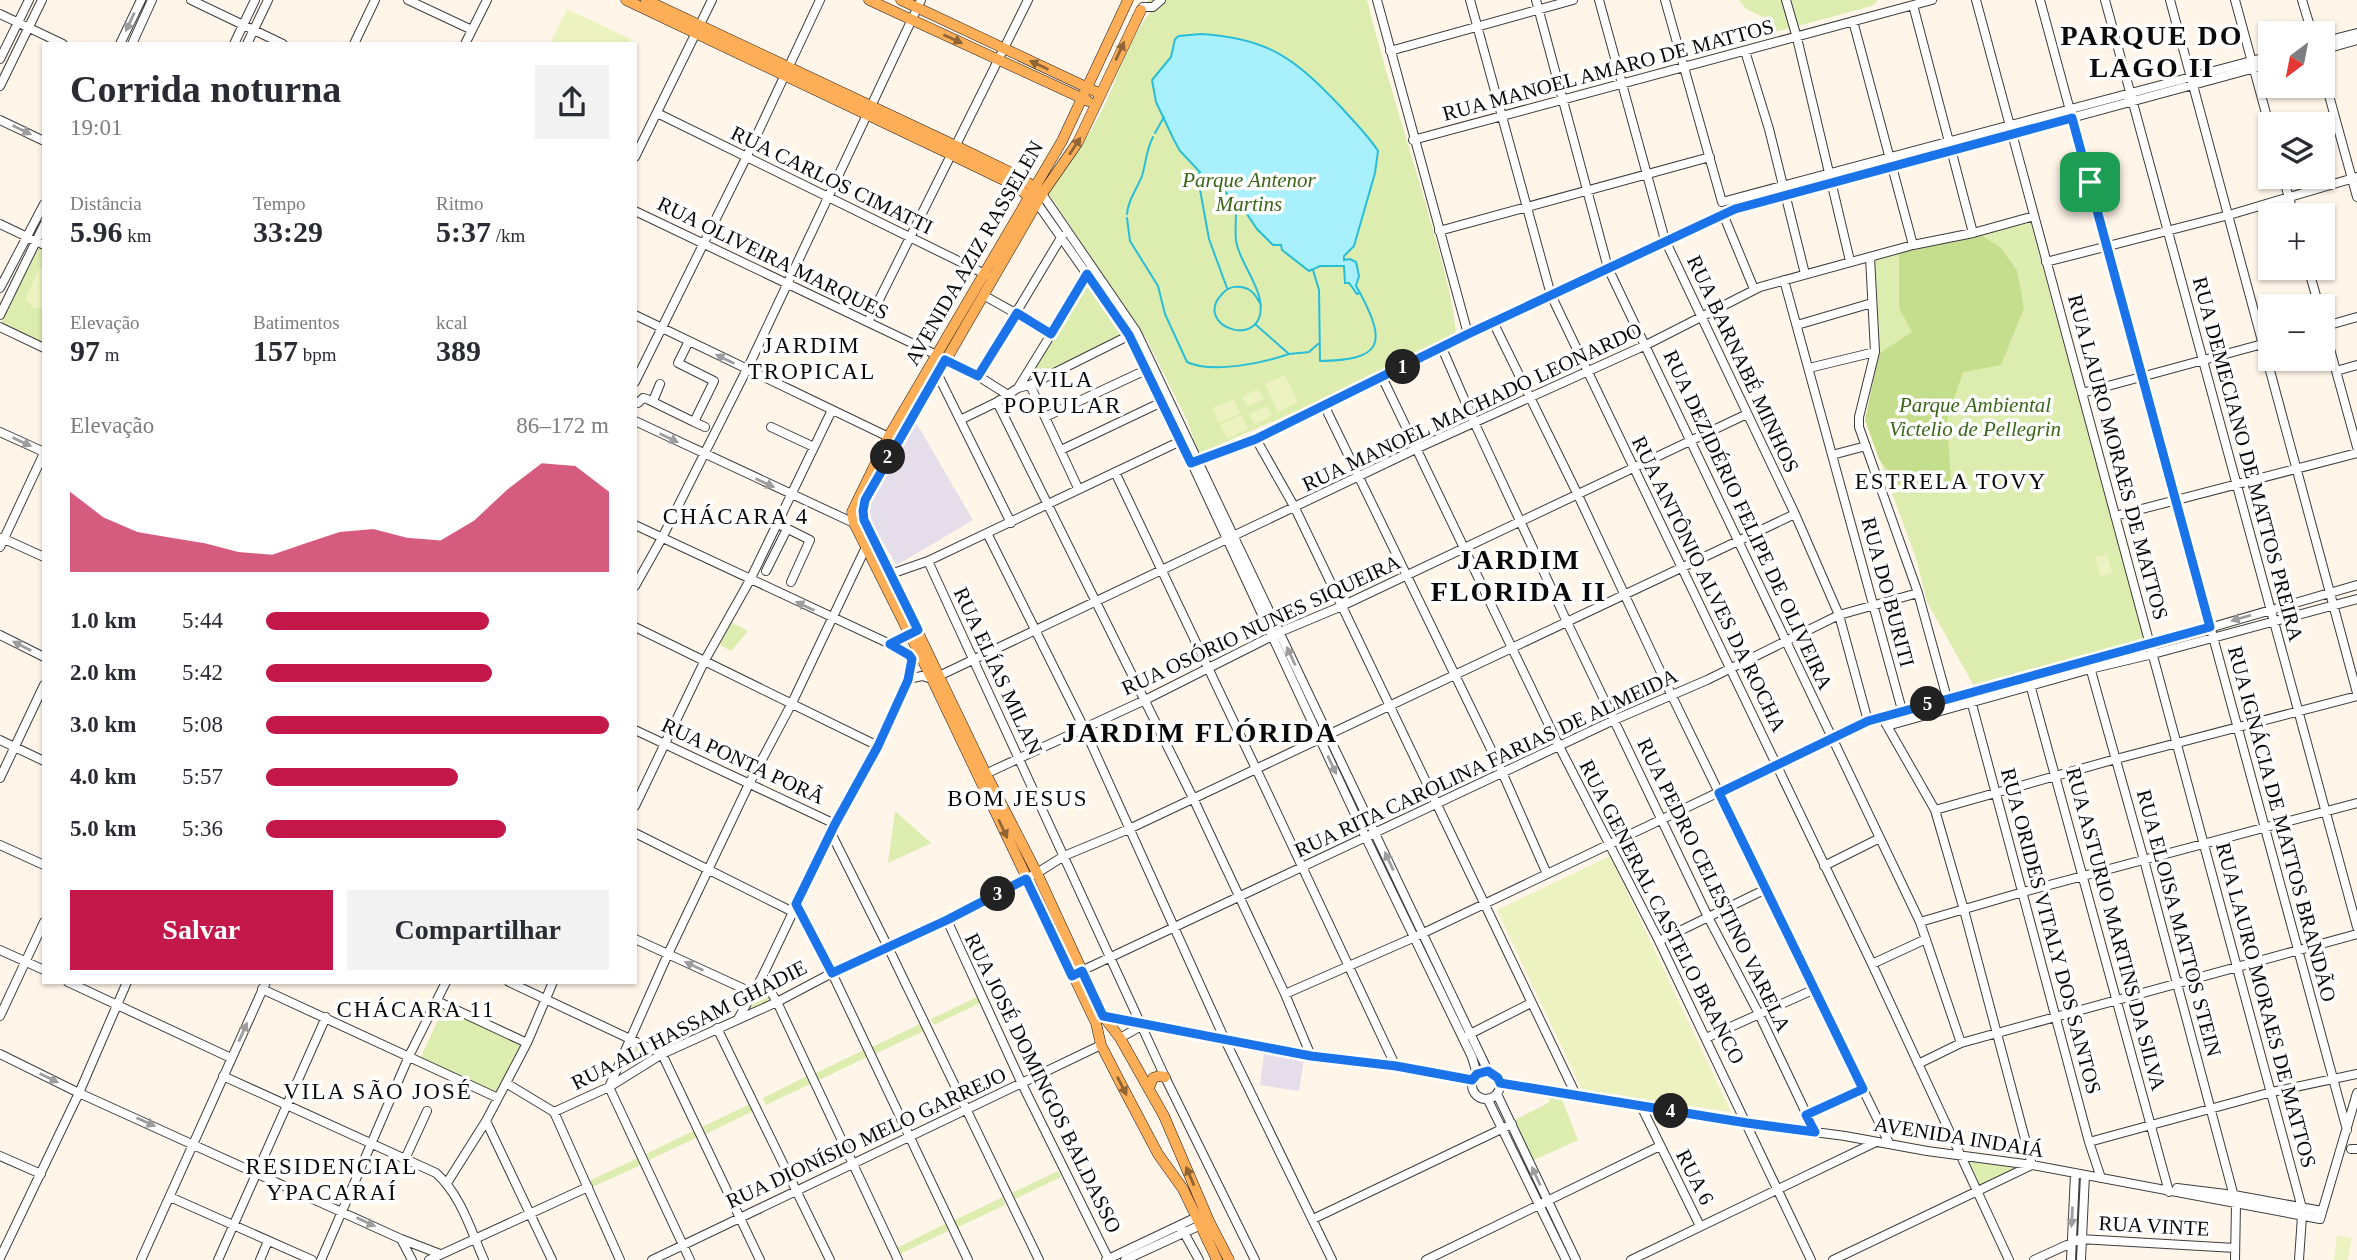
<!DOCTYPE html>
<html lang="pt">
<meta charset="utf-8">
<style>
:root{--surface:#fff;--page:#f2f2f3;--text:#2b2b33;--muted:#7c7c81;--accent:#c4184a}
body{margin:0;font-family:"Times New Roman",serif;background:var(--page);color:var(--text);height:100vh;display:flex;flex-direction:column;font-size:26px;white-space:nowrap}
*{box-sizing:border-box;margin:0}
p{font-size:23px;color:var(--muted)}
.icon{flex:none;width:38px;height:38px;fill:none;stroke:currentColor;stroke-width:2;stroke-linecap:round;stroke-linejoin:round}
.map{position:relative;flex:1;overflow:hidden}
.side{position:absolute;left:42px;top:42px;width:595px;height:942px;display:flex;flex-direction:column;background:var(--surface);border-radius:0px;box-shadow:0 2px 5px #0004}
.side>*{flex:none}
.needle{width:46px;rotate:212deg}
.buttons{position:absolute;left:2258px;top:21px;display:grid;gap:14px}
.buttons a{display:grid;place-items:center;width:77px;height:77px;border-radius:0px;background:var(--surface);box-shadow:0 2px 5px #0004;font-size:35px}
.pin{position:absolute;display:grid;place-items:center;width:60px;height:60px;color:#fff;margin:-30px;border-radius:14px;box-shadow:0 4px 10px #0006}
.km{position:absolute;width:35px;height:35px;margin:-18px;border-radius:50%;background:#222;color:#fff;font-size:19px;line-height:35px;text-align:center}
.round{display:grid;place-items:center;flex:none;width:74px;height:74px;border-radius:0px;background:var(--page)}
.summary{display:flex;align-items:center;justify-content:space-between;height:119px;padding:0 28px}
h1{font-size:38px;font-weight:700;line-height:52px}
.metrics{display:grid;grid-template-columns:repeat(3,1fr);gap:10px;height:119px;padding:7px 28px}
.metrics div{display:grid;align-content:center}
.metrics b{font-size:30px;font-weight:700}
.metrics small{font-size:19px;font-weight:400}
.metrics p{font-size:19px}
.chart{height:196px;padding:14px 28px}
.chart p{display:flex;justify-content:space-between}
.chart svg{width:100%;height:126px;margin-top:7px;fill:var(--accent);opacity:.7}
.cta{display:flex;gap:14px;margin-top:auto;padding:14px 28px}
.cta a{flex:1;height:80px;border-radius:0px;background:var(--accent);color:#fff;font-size:28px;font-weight:700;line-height:80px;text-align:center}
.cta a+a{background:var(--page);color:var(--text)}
ul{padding:0 28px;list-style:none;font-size:23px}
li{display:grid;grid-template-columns:112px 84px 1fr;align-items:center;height:52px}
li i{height:18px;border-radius:9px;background:var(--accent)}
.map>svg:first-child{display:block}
.industrial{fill:#e6ddeb}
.green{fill:#ddecaf}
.forest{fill:#c5de8d}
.pitch{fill:#edf2c1}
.water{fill:#a8f0fb;stroke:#29bdd8;stroke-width:2}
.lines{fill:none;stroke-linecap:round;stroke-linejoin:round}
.stream{stroke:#29bdd8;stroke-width:2}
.minor-casing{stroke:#3d3d3d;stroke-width:10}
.major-casing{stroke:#1b1b1b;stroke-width:11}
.minor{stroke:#fff;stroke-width:8}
.major{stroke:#ffae58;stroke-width:10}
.oneway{fill:#9d9d9d}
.oneway2{fill:#916435}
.route-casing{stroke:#fff;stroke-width:14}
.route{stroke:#1a73e8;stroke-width:9}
.labels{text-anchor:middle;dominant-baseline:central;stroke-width:7;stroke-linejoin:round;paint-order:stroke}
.street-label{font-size:21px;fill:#0a0a0a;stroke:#fff}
.park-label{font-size:21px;font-style:italic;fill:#3a6617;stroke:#fff}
.neighbourhood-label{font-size:23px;letter-spacing:2px;fill:#0a0a0a;stroke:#fff}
.district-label{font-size:28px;font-weight:bold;letter-spacing:2px;fill:#0a0a0a;stroke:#fff}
</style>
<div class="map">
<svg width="2357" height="1260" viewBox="0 0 2357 1260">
<rect width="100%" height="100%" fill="#fff5e8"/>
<!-- industrial -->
<path class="industrial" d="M915,421l58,99 -76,45 -28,-45 -1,-7 2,-11z
M1264,1054l40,6 -5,31 -39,-6z"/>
<!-- green -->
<path class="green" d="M1148,0h219c18,72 41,142 61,212 11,40 24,81 28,121l-16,10 -118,57 -124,54 -10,-32 -42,-84 -98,-145c14,-26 35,-47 49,-73 21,-36 28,-80 57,-112l-6,-3z
M1739,0h139l-6,6 -101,27 -6,-15 -19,-9z
M2030,221l115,422 -171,43 -47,-84 -11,-44 -51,-138 14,-66 -4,-94z
M37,246l7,3v95l-43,-21z
M1087,279l34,55 -89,46v-9z
M731,622l17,9 -17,20 -11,-6z
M895,811l36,32 -43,20z
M762,981l10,21 -30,15z
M977,997l3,6 -46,22 -3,-6z
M443,1009l80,37 -21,48 -82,-35z
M922,1023l2,8 -49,23 -3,-7z
M633,1042l21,12 -35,17z
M864,1050l3,7 -48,23 -3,-7z
M807,1076l5,7 -46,22 -3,-7z
M1545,1092l15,3 18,45 -46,21 -19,-40 37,-19z
M752,1103l3,7 -49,24 -4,-7z
M695,1130l3,7 -49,23 -3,-6z
M638,1158l3,7 -49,22 -3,-6z
M1965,1161l52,7 -40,21z
M1058,1171l3,6 -46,22 -3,-6z
M1003,1197l2,8 -49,23 -3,-7z
M945,1224l3,7 -48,23 -3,-6z"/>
<!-- forest -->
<path class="forest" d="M1977,232l24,16 16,23 7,37 -23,57 -38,7 -16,48 4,61 -52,3 -20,-25 -14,-39 14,-66 33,-22 -13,-24v-55z"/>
<!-- pitch -->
<path class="pitch" d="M567,9l64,30 -2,5h-79z
M39,268l5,3 -1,38 -10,-2 -8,-7z
M1285,375l13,27 -20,10 -13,-28z
M1258,389l6,10 -17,8 -5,-10z
M1234,399l6,15 -21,9 -7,-15z
M1267,406l5,10 -17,8 -6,-10z
M1242,415l6,14 -21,10 -7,-14z
M2107,554l5,19 -12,3 -5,-19z
M1610,856l121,256 -149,-22 -85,-180z
M2337,1235l15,3 -4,22h-14z"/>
<!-- water -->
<path class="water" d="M1201,34c68,4 94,25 139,72 13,15 28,29 38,45l-3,22 -21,73 -10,10v4l6,-1 6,3 3,14 -3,10 4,7 -3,1 -8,-11h-4l-1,-17h-24l-11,5 -27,-21 -1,-5h-8l-16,-16 -23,-34h-6l-9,-11 -8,-5 -3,2 -4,-6 -8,2 4,-5 -20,-21 -6,-11 -18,-38 -4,-22 19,-23 4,-18 4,-3z"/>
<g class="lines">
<!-- stream -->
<path class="stream" d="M1155,133l9,-16
M1199,184l10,55 18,49
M1243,207l-7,5c0,9 -1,19 0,28 2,19 20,39 24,60 9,53 -71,27 -37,-7 6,-7 16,-8 25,-4 7,4 9,9 13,16
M1127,214c1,-15 10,-25 15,-38 4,-13 4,-26 11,-39
M1127,218l3,23 28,45 7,28 22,48c25,12 76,1 102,-8
M1313,270l6,20 1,71c61,-1 68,-16 40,-68
M1255,324l34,30 20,-2 9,-8"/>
<!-- minor casing -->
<g class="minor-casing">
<path id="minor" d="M191,0l92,44
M408,0l64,30
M1377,0l91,334
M1470,0l81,295 321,669 137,296
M1536,0l72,268 312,654 41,121
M1599,0l66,240 130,274 44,101 29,106
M1665,0l57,202 548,-146
M1786,0l11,38 53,223
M1976,0l326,1208
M2040,0l307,1130
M2105,0l252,927
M2170,0l187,693
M2235,0l35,128
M2302,0l10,33
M1913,5l60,228
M1143,7h10l8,-7
M0,14l63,30
M1853,21l60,224
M2322,42l35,-9
M120,44l21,-44
M132,44l20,-44
M234,44l21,-44
M247,44l21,-44
M354,44l21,-44
M465,44l22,-44
M2322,50l35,-10
M1390,51l183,-51
M1745,51l24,78 36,145
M0,59l29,-59
M2322,70l35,127
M0,86l42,-86
M657,113l330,162
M0,120l44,21
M1413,140l519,-140
M635,157l77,-157
M2283,177l11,38
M1042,194l94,137 352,740
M1037,203l93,133 18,33 218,469 106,219 5,17
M635,211l306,146 37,19 30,19
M1723,214l31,75
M0,224l44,21
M1439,231l271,-74
M1870,257l5,95 -16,65v10l59,166 29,105
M2046,262l183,-47 128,-38
M2308,268l11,38
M1784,280l118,430
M0,288l44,-84
M983,295l68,38
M0,315l44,-90
M635,315l262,126
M2322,320l35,127
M868,322l160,-322
M1494,324l83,169 94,201 218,449
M1797,325l75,-22
M0,327l44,21
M2322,327l35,-10
M1442,348l33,76 92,198 141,295 51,97 56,118
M932,363l79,160
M1809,368l66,-16
M2336,371l21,-6
M978,376l84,-140
M1382,377l177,369 100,195 152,319
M635,382l111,-224 74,-158
M1030,385l48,103
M1018,388l72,-117
M2082,393l188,-51
M653,401l7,-17
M997,402l196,396 92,196 26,62
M638,403l5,-5 4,1 47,23 20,-41 -36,-18 11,-22
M1324,405l178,367 45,102
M1045,417l103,-48
M960,420l37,-18 21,-14 12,-3 102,-51
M635,421l219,102
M694,422l11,5
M771,427l43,20
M0,432l44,20
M1256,439l39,69 281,587
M1061,450l101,-48
M1832,455l34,-9
M1191,463l65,-24 212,-105 267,-125 535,-145
M1115,472c94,198 189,396 281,595
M2115,516l242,-63
M776,523l34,17 -19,42
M635,525l255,119 19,11 3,4 -4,20 -30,67 -43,78 -73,153 -24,42
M987,533l97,195 141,312 107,220
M2,538l42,19
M0,547l44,-94
M928,561l237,516 90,183
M766,571l21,-42
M885,576l43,-15 257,-122
M635,586l27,-48 89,-177 170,-361
M635,627l243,119
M0,635l44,22
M890,644l22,-12
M2088,660l56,200 92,344 -1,56
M941,675l477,-227 228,-103 114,-58 153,-42 60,-12 61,-17
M2028,677l141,515
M908,679l14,-3 10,3
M1969,693l120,449 12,36
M1887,726l203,-57 63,-15 204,-55
M635,730l200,94
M0,740l44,21
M981,776l164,-76 135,-68 62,-26 405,-192
M0,778l44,-93
M635,806l70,-146 45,-80 82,-170
M1935,810l181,-51 241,-63
M635,833l158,79
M831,833l57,114 151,313
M0,845l44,20
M1824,866l56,-28
M796,904l36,69 136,287
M947,920l75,164 87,176
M1920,922l103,-30 334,-89
M635,939l118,54
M1659,941l107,-52
M0,950l44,20
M1872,964l54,-25
M1077,973l537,-253 93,-40 132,-65 79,-22
M762,977l15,25 121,258
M68,982l163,76
M509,982l153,72 98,206
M262,989l236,109
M1285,994l130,-57 453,-216 300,-81 189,-55
M437,1001l90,42
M0,1016l44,-94
M1103,1016l208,40 85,11 76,13
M717,1028l113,232
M1468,1035l63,-32
M1120,1038l23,-13
M1706,1038l109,-49
M0,1054l79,39 322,146 11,21
M1918,1064l43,-21 396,-109
M1472 1085a14 14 0 1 1 28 0a14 14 0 1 1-28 0Z
M223,1076l213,97c25,22 35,58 48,87
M506,1083l48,29
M1500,1083l247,40 98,13 82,15 105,14 288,54 37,-126
M1497,1094l79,166
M1488,1100l78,160
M1641,1106l59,120
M554,1112l55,-25 53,-33 115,-52 55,-29 115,-53 90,-47 27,-17 65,-27 666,-315
M554,1112l66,148
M1806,1114l57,-25
M486,1121l66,139
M2089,1142l183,-50 85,-18
M2351,1149h6
M0,1156l41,18
M405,1159l22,-48
M447,1183l39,-62 41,-78 26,-61
M2177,1188l57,7 88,16
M170,1197l142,63
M1313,1219l199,-95
M1182,1229l17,31
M401,1239l39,15
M0,1258l79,-165 48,-111
M141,1260l125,-278
M218,1260l108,-243
M260,1260l8,-19
M321,1260l88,-204 37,-74
M429,1260l159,-73
M652,1260l449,-215
M690,1260l-81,-173 59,-133 81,-170 43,-81 74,-156
M1106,1260l95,-45
M1125,1260l80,-37
M1426,1260l234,-114
M1631,1260l245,-118
M1833,1260l199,-95 -68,-255 -29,-100 -53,-93
M2034,1260l46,-21 155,9
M2071,1260l4,-86
M2081,1260l4,-85
M2299,1260l3,-44"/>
</g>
<!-- major casing -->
<g class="major-casing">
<path id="major" d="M626,0l326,155 64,31 17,14
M646,0l310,146 64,31 19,14
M869,0l219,101
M901,0l200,94
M1128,0l-66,141 -173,295 -37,76 2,11 78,156 164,344 5,22 19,37 38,72 25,35 34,71
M1141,10l-63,132 -36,52 -177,306 -2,11 1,9 122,254 51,99 66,143 17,22 44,78 45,105 20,39
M1149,1088l4,-10 6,-2 6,1"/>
</g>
<!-- minor -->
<use href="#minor" class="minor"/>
<!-- major -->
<use href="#major" class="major"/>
</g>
<!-- one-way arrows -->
<defs><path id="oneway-solid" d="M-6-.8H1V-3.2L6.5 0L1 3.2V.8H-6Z" transform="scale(1.75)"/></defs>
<g class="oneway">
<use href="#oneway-solid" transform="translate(130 22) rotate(115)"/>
<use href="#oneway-solid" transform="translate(22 130) rotate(26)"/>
<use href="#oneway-solid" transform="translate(725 359) rotate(-154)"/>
<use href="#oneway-solid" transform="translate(669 438) rotate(26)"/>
<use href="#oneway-solid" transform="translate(22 442) rotate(25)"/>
<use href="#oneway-solid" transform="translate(765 483) rotate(25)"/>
<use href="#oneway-solid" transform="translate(805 606) rotate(-155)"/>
<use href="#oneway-solid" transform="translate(2241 618) rotate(164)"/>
<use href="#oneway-solid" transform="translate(22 646) rotate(-153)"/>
<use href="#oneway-solid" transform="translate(1291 656) rotate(-115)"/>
<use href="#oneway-solid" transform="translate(1332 765) rotate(65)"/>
<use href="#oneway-solid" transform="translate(1389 861) rotate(-115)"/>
<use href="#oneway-solid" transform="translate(694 966) rotate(-155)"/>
<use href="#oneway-solid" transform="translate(243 1032) rotate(-66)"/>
<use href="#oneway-solid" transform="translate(49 1078) rotate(26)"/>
<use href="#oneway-solid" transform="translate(146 1122) rotate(24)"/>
<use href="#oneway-solid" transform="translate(1536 1176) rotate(-115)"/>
<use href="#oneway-solid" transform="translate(2072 1217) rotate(93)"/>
<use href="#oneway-solid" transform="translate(366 1222) rotate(25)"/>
</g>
<g class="oneway2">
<use href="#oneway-solid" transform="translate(953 39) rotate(24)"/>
<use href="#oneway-solid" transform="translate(1120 51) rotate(-65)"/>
<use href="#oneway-solid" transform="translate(1039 65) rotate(-155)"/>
<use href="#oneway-solid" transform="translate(1075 146) rotate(-57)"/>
<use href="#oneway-solid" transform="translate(1003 829) rotate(65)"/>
<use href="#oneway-solid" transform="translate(1122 1086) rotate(63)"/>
<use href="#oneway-solid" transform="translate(1190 1176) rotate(-113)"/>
</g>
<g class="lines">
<!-- route casing -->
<g class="route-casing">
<path id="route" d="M2072,118l138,509 -342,94 -149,72 144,296 -57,26 9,17 -68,-9 -247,-40 -2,-5 -10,-7 -11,3 -5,6 -76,-14 -85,-10 -208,-40 -21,-45 -10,5 -46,-97 -79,41 -115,53 -36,-69 39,-80 43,-78 30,-66 4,-21 -3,-4 -19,-11 28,-14 -54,-110 -1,-9 2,-11 80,-140 33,16 39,-63 34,21 36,-60 42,61 62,128 65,-24 212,-105 267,-125z"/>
</g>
<!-- route -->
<use href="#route" class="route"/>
</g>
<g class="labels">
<!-- street labels -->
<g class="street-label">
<text transform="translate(1608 70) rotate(-15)">RUA MANOEL AMARO DE MATTOS</text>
<text transform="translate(832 180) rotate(26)">RUA CARLOS CIMATTI</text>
<text transform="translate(974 253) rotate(-60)">AVENIDA AZIZ RASSELEN</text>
<text transform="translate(773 258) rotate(26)">RUA OLIVEIRA MARQUES</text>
<text transform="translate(1743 364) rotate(65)">RUA BARNABÉ MINHOS</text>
<text transform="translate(1472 407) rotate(-25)">RUA MANOEL MACHADO LEONARDO</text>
<text transform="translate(2118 457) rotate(75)">RUA LAURO MORAES DE MATTOS</text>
<text transform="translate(2248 459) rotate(75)">RUA DEMECIANO DE MATTOS PREIRA</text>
<text transform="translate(1748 520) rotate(65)">RUA DEZIDÉRIO FELIPE DE OLIVEIRA</text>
<text transform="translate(1709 584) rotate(64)">RUA ANTÔNIO ALVES DA ROCHA</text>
<text transform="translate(1888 592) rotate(75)">RUA DO BURITI</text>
<text transform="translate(1261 625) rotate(-25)">RUA OSÓRIO NUNES SIQUEIRA</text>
<text transform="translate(998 671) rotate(65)">RUA ELÍAS MILAN</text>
<text transform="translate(743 761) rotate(25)">RUA PONTA PORÃ</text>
<text transform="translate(1486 763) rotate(-25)">RUA RITA CAROLINA FARIAS DE ALMEIDA</text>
<text transform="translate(2282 824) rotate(75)">RUA IGNÁCIA DE MATTOS BRANDÃO</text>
<text transform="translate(1714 885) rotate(64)">RUA PEDRO CELESTINO VARELA</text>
<text transform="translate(1662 912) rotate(63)">RUA GENERAL CASTELO BRANCO</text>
<text transform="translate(2179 923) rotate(75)">RUA ELOISA MATTOS STEIN</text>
<text transform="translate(2116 929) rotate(75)">RUA ASTURIO MARTINS DA SILVA</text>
<text transform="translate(2051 931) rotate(75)">RUA ORIDES VITALY DOS SANTOS</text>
<text transform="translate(2266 1005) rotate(75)">RUA LAURO MORAES DE MATTOS</text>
<text transform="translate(689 1025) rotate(-27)">RUA ALI HASSAM GHADIE</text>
<text transform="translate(1043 1083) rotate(64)">RUA JOSÉ DOMINGOS BALDASSO</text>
<text transform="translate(1959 1137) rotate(9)">AVENIDA INDAIÁ</text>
<text transform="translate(866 1138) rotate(-25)">RUA DIONÍSIO MELO GARREJO</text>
<text transform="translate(1695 1177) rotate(63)">RUA 6</text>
<text transform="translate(2154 1226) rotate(3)">RUA VINTE</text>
</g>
<!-- park labels -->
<g class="park-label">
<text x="1249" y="180">Parque Antenor<tspan x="1249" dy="24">Martins</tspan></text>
<text x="1975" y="405">Parque Ambiental<tspan x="1975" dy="24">Victelio de Pellegrin</tspan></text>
</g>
<!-- neighbourhood labels -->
<g class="neighbourhood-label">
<text x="812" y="345">JARDIM<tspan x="812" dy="26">TROPICAL</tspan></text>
<text x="1063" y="379">VILA<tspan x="1063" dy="26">POPULAR</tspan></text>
<text x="1951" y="481">ESTRELA TOVY</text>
<text x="736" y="516">CHÁCARA 4</text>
<text x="1018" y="798">BOM JESUS</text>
<text x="416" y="1009">CHÁCARA 11</text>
<text x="378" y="1091">VILA SÃO JOSÉ</text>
<text x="332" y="1166">RESIDENCIAL<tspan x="332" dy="26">YPACARAÍ</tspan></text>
</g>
<!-- district labels -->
<g class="district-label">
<text x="2152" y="35">PARQUE DO<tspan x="2152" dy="32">LAGO II</tspan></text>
<text x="1519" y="559">JARDIM<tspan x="1519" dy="32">FLORIDA II</tspan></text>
<text x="1200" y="732">JARDIM FLÓRIDA</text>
</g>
</g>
</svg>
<div class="buttons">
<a><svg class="needle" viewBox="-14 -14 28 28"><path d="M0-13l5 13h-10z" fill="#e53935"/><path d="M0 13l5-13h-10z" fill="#7c7c81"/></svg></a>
<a><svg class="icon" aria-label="layers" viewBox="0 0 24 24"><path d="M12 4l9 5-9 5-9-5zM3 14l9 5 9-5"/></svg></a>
<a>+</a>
<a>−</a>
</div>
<div class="pin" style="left:2090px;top:182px;background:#1e9e55"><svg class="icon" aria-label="arrive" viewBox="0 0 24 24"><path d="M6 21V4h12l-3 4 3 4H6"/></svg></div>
<b class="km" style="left:1403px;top:367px">1</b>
<b class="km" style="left:888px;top:457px">2</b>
<b class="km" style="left:998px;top:894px">3</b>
<b class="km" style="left:1671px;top:1111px">4</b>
<b class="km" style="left:1928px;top:704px">5</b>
<section class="side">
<div class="summary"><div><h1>Corrida noturna</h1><p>19:01</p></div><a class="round"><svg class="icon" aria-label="share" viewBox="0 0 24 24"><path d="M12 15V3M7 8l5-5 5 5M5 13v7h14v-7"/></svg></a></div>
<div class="metrics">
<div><p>Distância</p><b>5.96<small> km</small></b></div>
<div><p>Tempo</p><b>33:29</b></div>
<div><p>Ritmo</p><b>5:37<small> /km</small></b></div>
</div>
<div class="metrics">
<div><p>Elevação</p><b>97<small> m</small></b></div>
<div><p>Batimentos</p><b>157<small> bpm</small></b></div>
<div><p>kcal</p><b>389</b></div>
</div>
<div class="chart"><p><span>Elevação</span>86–172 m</p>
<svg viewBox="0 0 160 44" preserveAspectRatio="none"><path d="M0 44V16L10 25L20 30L30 32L40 34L50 37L60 38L70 34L80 30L90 29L100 32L110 33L120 26L130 15L140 6L150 7L160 16V44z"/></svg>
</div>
<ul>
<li><b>1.0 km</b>5:44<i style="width:65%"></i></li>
<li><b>2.0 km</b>5:42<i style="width:66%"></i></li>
<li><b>3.0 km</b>5:08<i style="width:100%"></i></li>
<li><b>4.0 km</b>5:57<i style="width:56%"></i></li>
<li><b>5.0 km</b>5:36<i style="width:70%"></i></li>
</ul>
<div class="cta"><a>Salvar</a><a>Compartilhar</a></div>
</section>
</div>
